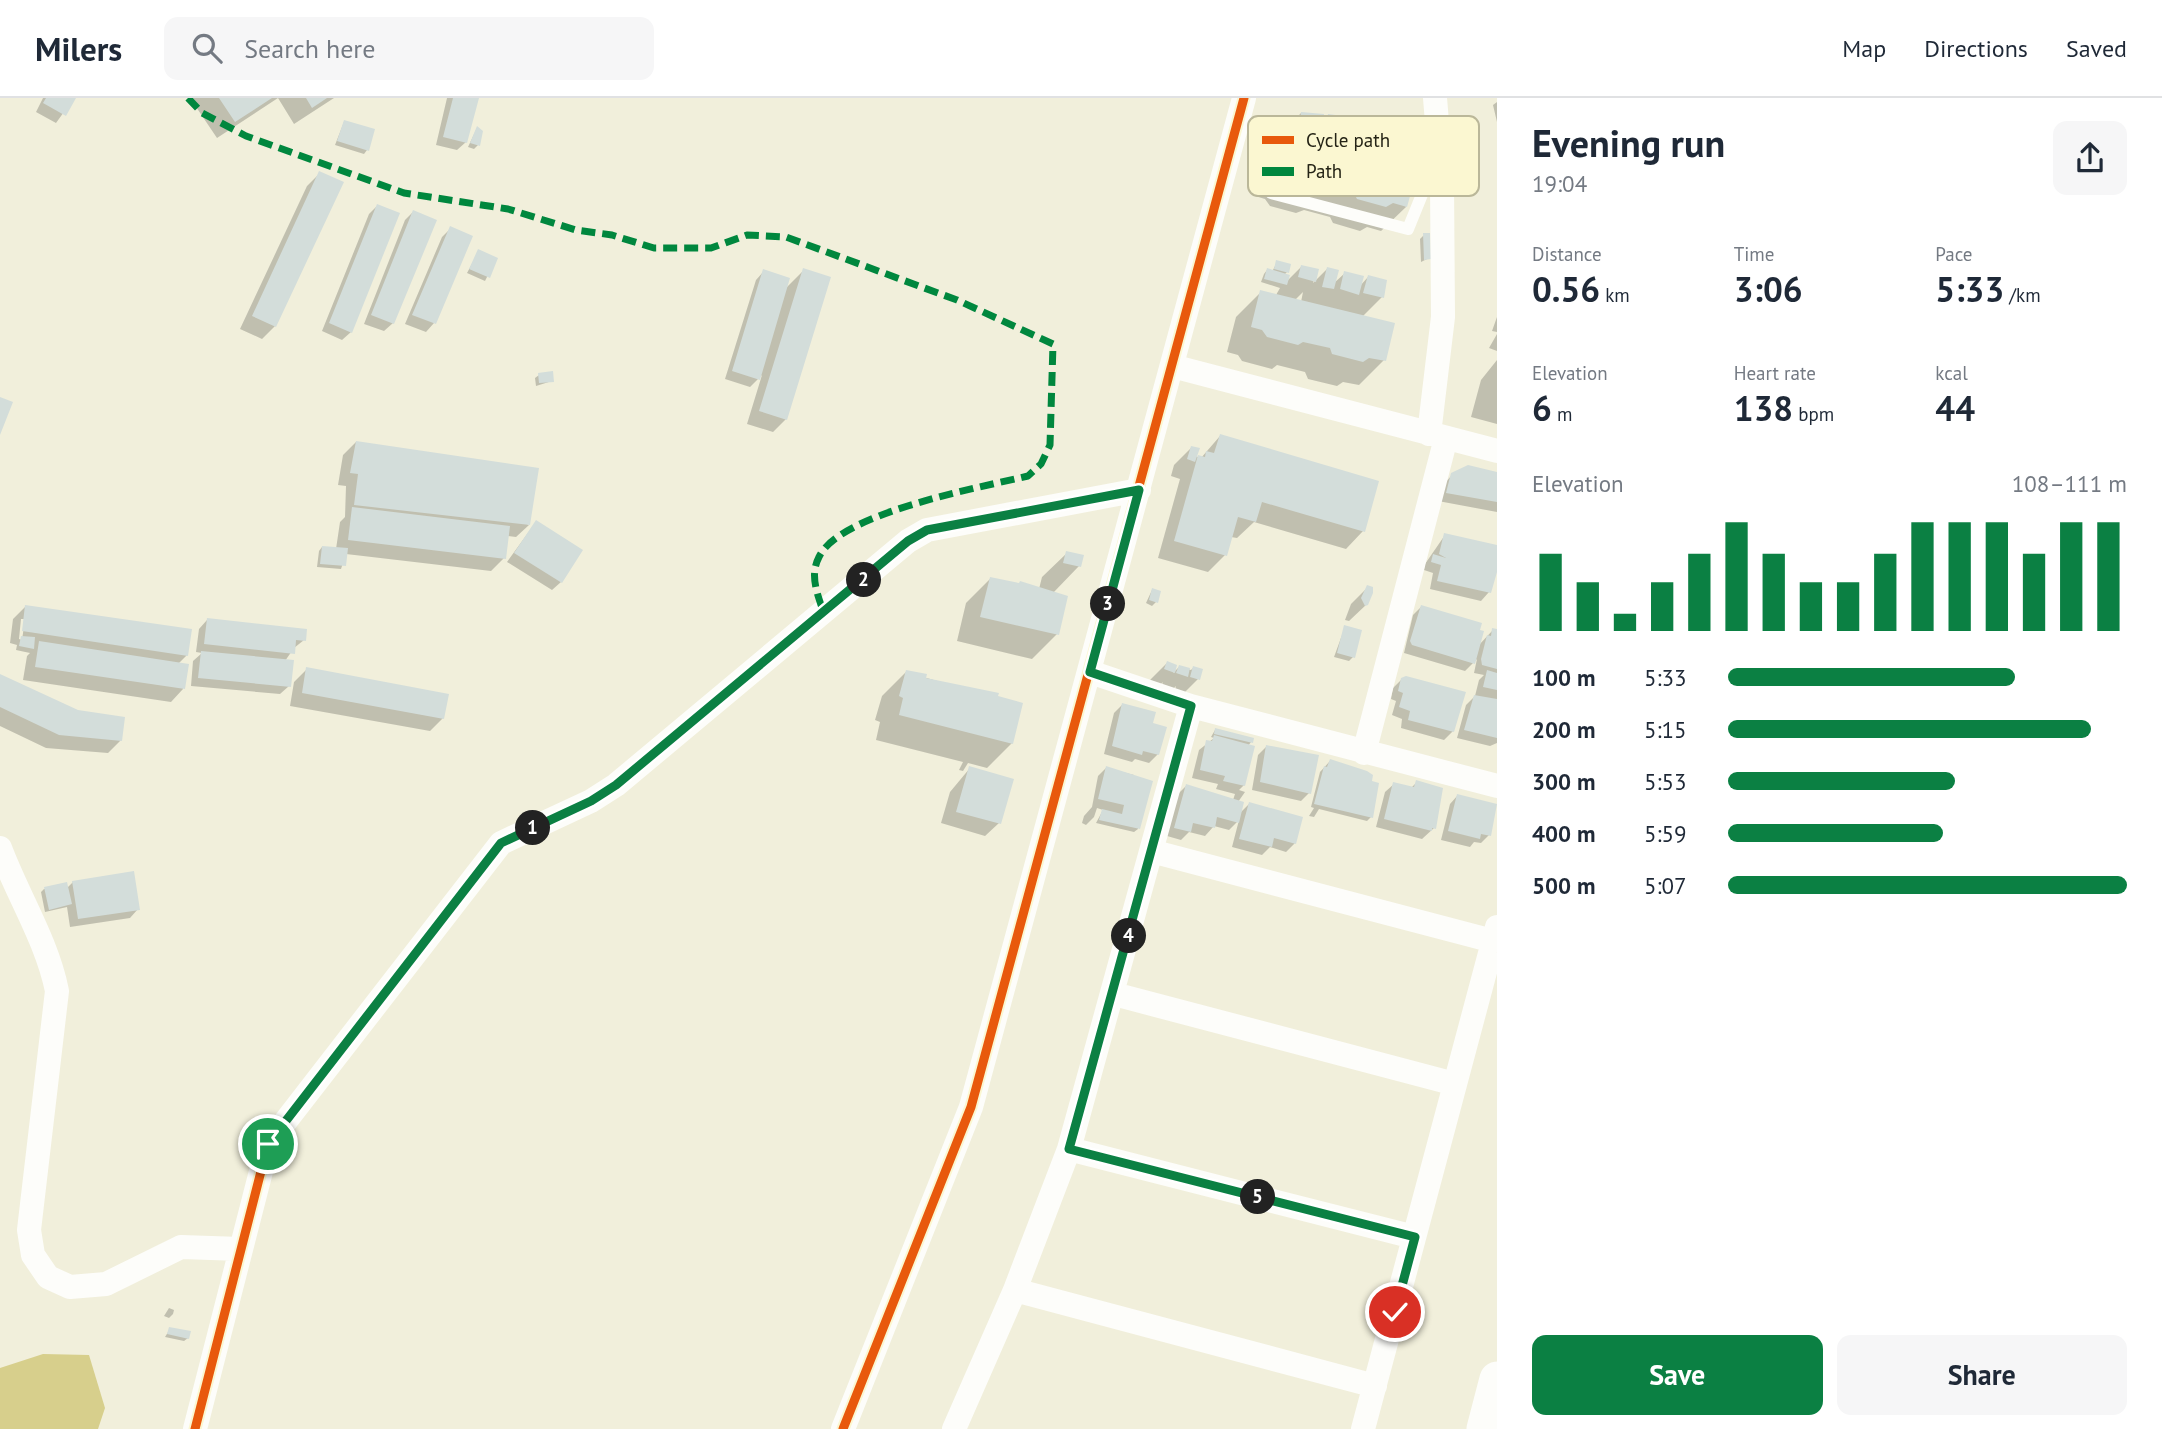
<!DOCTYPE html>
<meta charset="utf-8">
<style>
:root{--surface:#fff;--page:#f6f6f7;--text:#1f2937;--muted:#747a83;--line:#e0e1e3;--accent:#0b8043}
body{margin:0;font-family:"PT Sans",sans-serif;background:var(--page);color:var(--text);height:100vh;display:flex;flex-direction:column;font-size:26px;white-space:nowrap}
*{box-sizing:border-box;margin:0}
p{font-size:23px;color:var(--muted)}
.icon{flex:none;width:38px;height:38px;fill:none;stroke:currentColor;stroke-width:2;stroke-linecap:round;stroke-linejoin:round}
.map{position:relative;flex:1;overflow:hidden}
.side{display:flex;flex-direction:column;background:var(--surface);width:665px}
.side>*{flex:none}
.pin{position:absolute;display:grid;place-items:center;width:60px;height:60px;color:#fff;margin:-30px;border:4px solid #fff;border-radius:50%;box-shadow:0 2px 7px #0007}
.km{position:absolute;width:35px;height:35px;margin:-18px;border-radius:50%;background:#222;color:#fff;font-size:19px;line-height:35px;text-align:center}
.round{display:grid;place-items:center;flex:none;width:74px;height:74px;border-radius:14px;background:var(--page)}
.headline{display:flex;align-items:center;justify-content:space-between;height:119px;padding:0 35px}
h1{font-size:38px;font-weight:700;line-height:52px}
.figures{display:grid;grid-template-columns:repeat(3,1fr);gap:10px;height:119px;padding:7px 35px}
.figures div{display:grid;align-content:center}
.figures b{font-size:35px;font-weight:700}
.figures small{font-size:19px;font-weight:400}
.figures p{font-size:19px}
.chart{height:196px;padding:14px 35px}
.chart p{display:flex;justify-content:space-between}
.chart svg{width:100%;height:126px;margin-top:7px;stroke:var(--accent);stroke-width:6}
.cta{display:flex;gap:14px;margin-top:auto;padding:14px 35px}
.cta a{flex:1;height:80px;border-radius:14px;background:var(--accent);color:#fff;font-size:28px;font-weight:700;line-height:80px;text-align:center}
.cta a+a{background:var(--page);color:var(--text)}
ul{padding:0 35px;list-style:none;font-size:23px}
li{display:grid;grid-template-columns:112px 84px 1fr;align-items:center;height:52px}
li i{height:18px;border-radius:9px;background:var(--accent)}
header{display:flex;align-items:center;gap:42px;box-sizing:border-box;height:98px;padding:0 35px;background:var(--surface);border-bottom:2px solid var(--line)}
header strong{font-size:33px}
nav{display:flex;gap:38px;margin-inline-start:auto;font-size:24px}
.search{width:490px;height:63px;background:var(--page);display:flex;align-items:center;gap:18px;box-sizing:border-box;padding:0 24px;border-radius:14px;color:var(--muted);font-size:26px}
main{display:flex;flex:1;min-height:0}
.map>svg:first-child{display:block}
.forest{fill:#d7cf8c}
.shadow{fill:#0003;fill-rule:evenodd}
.building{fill:#d3ddda}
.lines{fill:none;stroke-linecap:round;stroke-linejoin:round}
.lane{stroke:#fdfdfa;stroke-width:12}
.street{stroke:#fdfdfa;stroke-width:24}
.secondary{stroke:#fdfdfa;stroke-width:35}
.quiet{stroke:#00873e;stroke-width:7;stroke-dasharray:14 7;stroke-linecap:butt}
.cycleway-casing{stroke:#fbf7d1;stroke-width:13}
.cycleway{stroke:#e8590c;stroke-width:9}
.route-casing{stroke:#fff;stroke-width:14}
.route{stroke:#0b8043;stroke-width:9}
.key{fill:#fbf7d1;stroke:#bab799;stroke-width:2}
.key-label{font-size:19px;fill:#242315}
</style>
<header>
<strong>Milers</strong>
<div class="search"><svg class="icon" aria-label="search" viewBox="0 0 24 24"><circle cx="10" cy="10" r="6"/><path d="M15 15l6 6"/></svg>Search here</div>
<nav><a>Map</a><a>Directions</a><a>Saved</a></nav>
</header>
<main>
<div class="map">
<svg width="1497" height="1331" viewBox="0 0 1497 1331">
<rect width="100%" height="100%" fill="#f1efdb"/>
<!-- forest -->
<path class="forest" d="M43,1256l46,1 16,53 -7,21h-98v-61z"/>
<!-- shadow -->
<path class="shadow" d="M43,0h31l-18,25 -20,-11z
M190,0h144l-40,26 -16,-26 -61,40z
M447,0h30l-11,44 -9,8 -21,-5z
M1497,4v20l-4,-17z
M1301,15l20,10 7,-7 20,9 7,-6 20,9 7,-7 22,11 -26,26 28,49 -25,24 -14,-4 -7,4 -27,-8 -3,-6 -26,-7 -8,3 -26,-7 -5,-7 -10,-3 10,-37 11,-10 1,-11z
M344,24l23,28 -3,4 -29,-9z
M477,30l1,17 -4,4 -6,-2z
M320,75l-45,153 -13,13 -22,-10 67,-143z
M377,108l-26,126 -9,8 -20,-9 47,-117z
M413,114l-20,111 -9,8 -20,-7 41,-104z
M451,130l19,9 -36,86 -8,9 -21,-8 37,-87z
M1424,137l5,23 -8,4 -1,-23z
M479,153l17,8 -11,22 -18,-8z
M1277,164l10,10 -3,3 3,6 14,-14 16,3 -4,13 14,-14 6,15 12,-11 15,13 8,-9 14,20 -20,20 22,43 -25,25 -16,-3 -6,4 -29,-7 -3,-7 -28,-7 -5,4 -30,-8 -4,-6 -11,-3 9,-35 25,-25 15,3 4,-7 -19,-6 3,-8 3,-4 5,2zM1303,194l-2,10 -6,-2z
M804,172l-18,149 -13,13 -26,-8 15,-49 -12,12 -25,-8 31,-99 8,-9 22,17z
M1497,219v15l-5,-1z
M1497,236v17l-8,-3z
M1497,262v64l-26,-7 10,-37z
M539,277l13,6 -16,5 -1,-8z
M1220,338l143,95 -17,18 -92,-27 -17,16 -6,-1 -6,18 -17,17 -50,-14 22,-79 -9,-3 3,-11 17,-17 4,8 6,2z
M356,344l173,83 -13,12 -9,-1 -3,22 -13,13 -145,-17 -5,15 -24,-2 2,-16 3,-4 14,2 4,-27 5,-5 1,-31 -8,-1 5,-30z
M1497,376v38l-59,-11 6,-17 8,-9z
M536,424l25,60 -9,8 -45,-28z
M1445,437l44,57 -8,9 -51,-12 3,-16 -9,-3 1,-6z
M1067,455l12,13 -26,27 4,41 -25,25 -75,-18 9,-38 25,-25 48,11 3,-12z
M1368,489l-1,17 -18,17 -4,-1 6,-16z
M1152,492l4,12 -4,4 -6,-3z
M26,508l161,49 -9,9 5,25 -12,13 -148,-22 4,-24 3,-3 -14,-3 1,-5 -7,-2 3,-24zM21,521h4l-3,21 -3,-1z
M1421,509l57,39 15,-16 4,1v112l-7,3 -33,-8 9,-33 9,-9 4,-16 5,-5 -10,-2 3,-14 -12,12 -61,-18 9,-38z
M207,522l97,20 -10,8 -9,13 4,25 -9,8 -89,-8 2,-25 9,-8 -6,-1 3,-23z
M1345,529l8,30 -4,4 -15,-4z
M1167,565l8,3 -2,7 6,-6 12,3 2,-2 5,11 -17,17 -7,-2 2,-8 -7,7 -9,-3 3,-8 -7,7 -6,-9z
M307,571l136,49 -13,13 -140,-25 4,-24z
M906,574l90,26 16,45 -25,25 -19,-5 -5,8 -4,-1 4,-8 -87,-22 4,-18 -5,-2 7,-24z
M0,578l121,64 -13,13 -62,-5 -46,-22z
M1402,581l51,52 -9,9 -43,-12 1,-9 -10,-4 4,-14 -5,-2 2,-11z
M1122,607l29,19 7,30 -9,9 -14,-4 -3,3 -28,-8 10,-41z
M1215,632l36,12 -3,4 -4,39 -5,5 6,2 -7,10 1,12 10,-10 46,39 -9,9 -16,-5 -8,8 -30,-8 7,-27 -10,10 -15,-4 -9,10 -16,-4 -8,8 -14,-4 11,-42 8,-8 47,14 2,-6 -19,-5 2,-5 -26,-6 7,-28 15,-12 -3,-1z
M1266,649l43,46 -8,8 -49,-11 6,-35z
M1330,663l41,56 -4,4 -48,-12 -5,8 -5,-1 5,-8 -3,-1 9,-35z
M970,670l29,55 -14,13 -44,-13 9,-31z
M1106,670l28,7 4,54 -4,3 -38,-9 7,-13 -6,-2 -3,9 -8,8 -4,-2 2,-7 8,-9 6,-31z
M1417,684l17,46 -12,11 -46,-12 9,-35 9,-8 17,4z
M1458,697l31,40 -8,8 -7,-1 -4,5 -29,-7 9,-36z
M73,784l65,27 -8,9 -60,9 -3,-20 -22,5 -4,-20 3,-3 23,-1z
M169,1210l5,2 -1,4 -4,4 -5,-2z
M170,1231l18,9 -4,3 -19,-4z"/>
<!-- building -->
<path class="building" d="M46,0h30l-10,18 -23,-13z
M219,0h53l-37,24z
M306,0h21l-15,10z
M453,0h26l-12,45 -24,-6z
M1301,14l23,2 -1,11 -23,-2z
M1328,16l23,3 -1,10 -24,-2z
M344,22l31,9 -6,22 -32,-10z
M477,28l6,5 -3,15 -10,-3z
M1289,34l129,35 -11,40 -14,-4 -7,4 -29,-8 -3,-6 -24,-7 -8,3 -28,-7 -4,-7 -12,-3z
M319,73l25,11 -68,145 -24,-11z
M377,106l23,9 -48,120 -23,-10z
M413,112l24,10 -43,104 -23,-9z
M450,128l23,10 -37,88 -24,-9z
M1423,135h7l1,26 -7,1z
M478,151l20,9 -8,20 -21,-9z
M1276,162l15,4 -2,9 -15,-4z
M1301,167l18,4 -3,13 -18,-5z
M1327,169l12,3 -5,19 -12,-2z
M803,170l28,9 -44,143 -28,-9z
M1267,170l23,7 -3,10 -23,-6z
M763,171l27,9 -30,102 -28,-9z
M1344,173l20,5 -5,19 -19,-6z
M1368,177l19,5 -3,18 -21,-5z
M1260,192l135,33 -9,38 -17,-3 -6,4 -31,-8 -2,-6 -27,-6 -5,3 -31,-8 -5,-7 -11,-3z
M553,273l1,11 -15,1 -1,-10z
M0,299l13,5 -13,33z
M1220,336l159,47 -14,51 -103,-30 -6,20 -18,-5 -11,39 -53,-15 24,-86 7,2 1,-6 8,2z
M356,343l183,27 -9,57 -176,-20 4,-31 -8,-1z
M1191,348l9,2 -5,14 -8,-3z
M1468,367l29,7v30l-51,-9 5,-20z
M352,409l158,19 -4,33 -158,-19z
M536,422l47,30 -21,33 -48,-30z
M1444,435l53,12v27l-6,21 -54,-12 4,-16 -10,-3 2,-8 13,4 -7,-4z
M322,448l26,2 -2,18 -26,-2z
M1066,453l18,4 -3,12 -18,-4z
M990,479l29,6 1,-2 48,15 -9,39 -79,-18z
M1367,487l6,2v6l-5,12 -3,1 -4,-8z
M1152,490l9,3 -3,12 -9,-3z
M25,507l167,24 -4,27 -166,-25z
M1421,507l61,18 -2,7 4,1 -9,33 -63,-19 -2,-4z
M207,520l100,11 -1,12 -10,-1 -1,14 -91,-10z
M1344,527l18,5 -7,28 -18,-5z
M1492,530l5,1v40l-15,-4 -1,-6 6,-24 4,1z
M21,538l14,1 -1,12 -15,-3z
M39,543l150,23 -4,25 -150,-22z
M201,553l93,9 -3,27 -93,-9z
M1167,563l10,4 -2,8 -11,-4z
M1179,567l11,3 -2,9 -12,-4z
M1193,568l10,3 -3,11 -10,-3z
M306,569l143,27 -5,25 -142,-26z
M906,572l21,4 -1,4 73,15 -1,3 25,7 -10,41 -114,-29 4,-17 -4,-2z
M1487,572l10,3v17l-14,-3z
M0,576l78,36 47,7 -3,24 -63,-6 -59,-28z
M1406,578l60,16 -12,40 -46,-12 2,-9 -11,-4 4,-14 -5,-2 3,-13z
M1474,597l23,4v39l-33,-8z
M1122,605l34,9 -3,11 14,4 -8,28 -16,-4 -1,4 -30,-9z
M1215,630l39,10 -1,5 -39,-9z
M1214,637l41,11 -10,40 -22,-5 2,-5 -25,-6 6,-30 6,1z
M1266,647l53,10 -8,39 -51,-12z
M1330,661l37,12 6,4 -1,6 7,2 -6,35 -59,-14 10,-38 3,1z
M969,668l45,13 -13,45 -45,-12z
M1106,668l47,15 -13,48 -41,-9 3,-11 20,5 2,-9 -26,-6z
M1416,682l27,8 -7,41 -4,-1v3l-48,-12 9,-37 21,5z
M1186,686l58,18 -5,21 -22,-6 -2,11 -22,-5 -2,9 -17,-4z
M1457,696l40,10 -6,32 -10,-2 -1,5 -32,-8z
M1249,704l54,15 -7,27 -22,-6 -2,9 -33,-8z
M134,773l6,39 -62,9 -6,-38z
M67,784l5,22 -23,6 -5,-23z
M169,1229l22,4 -2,8 -22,-5z"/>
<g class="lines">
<!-- lane -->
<path class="lane" d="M1271,95l137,36 28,-69"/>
<!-- street -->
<path class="street" d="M1172,268l325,85
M1429,336l14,-117 -1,-134 -7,-85
M1090,574l101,34 306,80
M1364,655l82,-315
M0,750c18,48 47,93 57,143l-28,239 4,25 15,22 22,10 36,-3 75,-37 60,2
M1151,753l342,90
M1114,896l341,90
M1069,1051l345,88
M1015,1192l360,96
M195,1331l73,-285 233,-301 90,-42 25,-16 292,-244 19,-11 212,-40
M843,1331l128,-322 273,-1009
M954,1331l61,-139 54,-141 122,-443
M1363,1331l134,-502"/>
<!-- secondary -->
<path class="secondary" d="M1484,1331l13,-50"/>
<!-- quiet -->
<path class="quiet" d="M188,0l14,15 44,23 158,57 104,16 68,21 36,5 42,13h57l36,-13 39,2 171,63 96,44 -3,101 -9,19 -13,12c-46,11 -189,37 -209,81 -10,19 -1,38 5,57"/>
<!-- cycleway casing -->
<g class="cycleway-casing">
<path id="cycleway" d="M195,1331l73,-285 233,-301 90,-42 25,-16 292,-244 19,-11 212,-40
M843,1331l128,-322 273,-1009"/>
</g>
<!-- cycleway -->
<use href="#cycleway" class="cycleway"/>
</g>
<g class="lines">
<!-- route casing -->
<g class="route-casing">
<path id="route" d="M268,1046l233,-301 90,-42 25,-16 292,-244 19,-11 212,-40 -49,182 101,34 -122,443 346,88 -20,75"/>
</g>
<!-- route -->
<use href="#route" class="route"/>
</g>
<!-- legend -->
<rect x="1248" y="18" width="231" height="80" rx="10" class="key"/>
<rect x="1262" y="38" width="32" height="8" fill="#e8590c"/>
<rect x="1262" y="69" width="32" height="9" fill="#00873e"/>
<g class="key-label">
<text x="1306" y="49">Cycle path</text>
<text x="1306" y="80">Path</text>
</g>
</svg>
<div class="pin" style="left:268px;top:1046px;background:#1e9e55"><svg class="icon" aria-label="arrive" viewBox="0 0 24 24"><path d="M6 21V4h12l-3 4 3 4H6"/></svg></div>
<div class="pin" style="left:1395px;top:1214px;background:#d93025"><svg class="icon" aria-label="check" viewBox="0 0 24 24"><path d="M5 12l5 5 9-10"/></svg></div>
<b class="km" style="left:533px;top:730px">1</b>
<b class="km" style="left:864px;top:482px">2</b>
<b class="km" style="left:1108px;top:506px">3</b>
<b class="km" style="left:1129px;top:838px">4</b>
<b class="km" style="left:1258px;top:1099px">5</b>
</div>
<section class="side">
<div class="headline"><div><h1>Evening run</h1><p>19:04</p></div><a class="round"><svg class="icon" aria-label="share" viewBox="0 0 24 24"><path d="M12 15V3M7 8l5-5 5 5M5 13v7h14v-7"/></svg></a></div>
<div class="figures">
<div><p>Distance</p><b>0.56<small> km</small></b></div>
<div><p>Time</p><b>3:06</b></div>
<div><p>Pace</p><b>5:33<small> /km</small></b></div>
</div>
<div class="figures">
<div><p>Elevation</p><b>6<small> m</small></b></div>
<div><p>Heart rate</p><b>138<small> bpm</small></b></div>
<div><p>kcal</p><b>44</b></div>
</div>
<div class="chart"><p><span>Elevation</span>108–111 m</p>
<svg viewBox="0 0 160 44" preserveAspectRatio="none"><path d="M5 44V17M15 44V27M25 44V38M35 44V27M45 44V17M55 44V6M65 44V17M75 44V27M85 44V27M95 44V17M105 44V6M115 44V6M125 44V6M135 44V17M145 44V6M155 44V6"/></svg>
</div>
<ul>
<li><b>100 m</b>5:33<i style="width:72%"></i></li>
<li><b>200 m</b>5:15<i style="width:91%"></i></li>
<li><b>300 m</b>5:53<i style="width:57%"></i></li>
<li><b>400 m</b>5:59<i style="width:54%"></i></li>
<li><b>500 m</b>5:07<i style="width:100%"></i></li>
</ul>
<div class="cta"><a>Save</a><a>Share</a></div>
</section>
</main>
